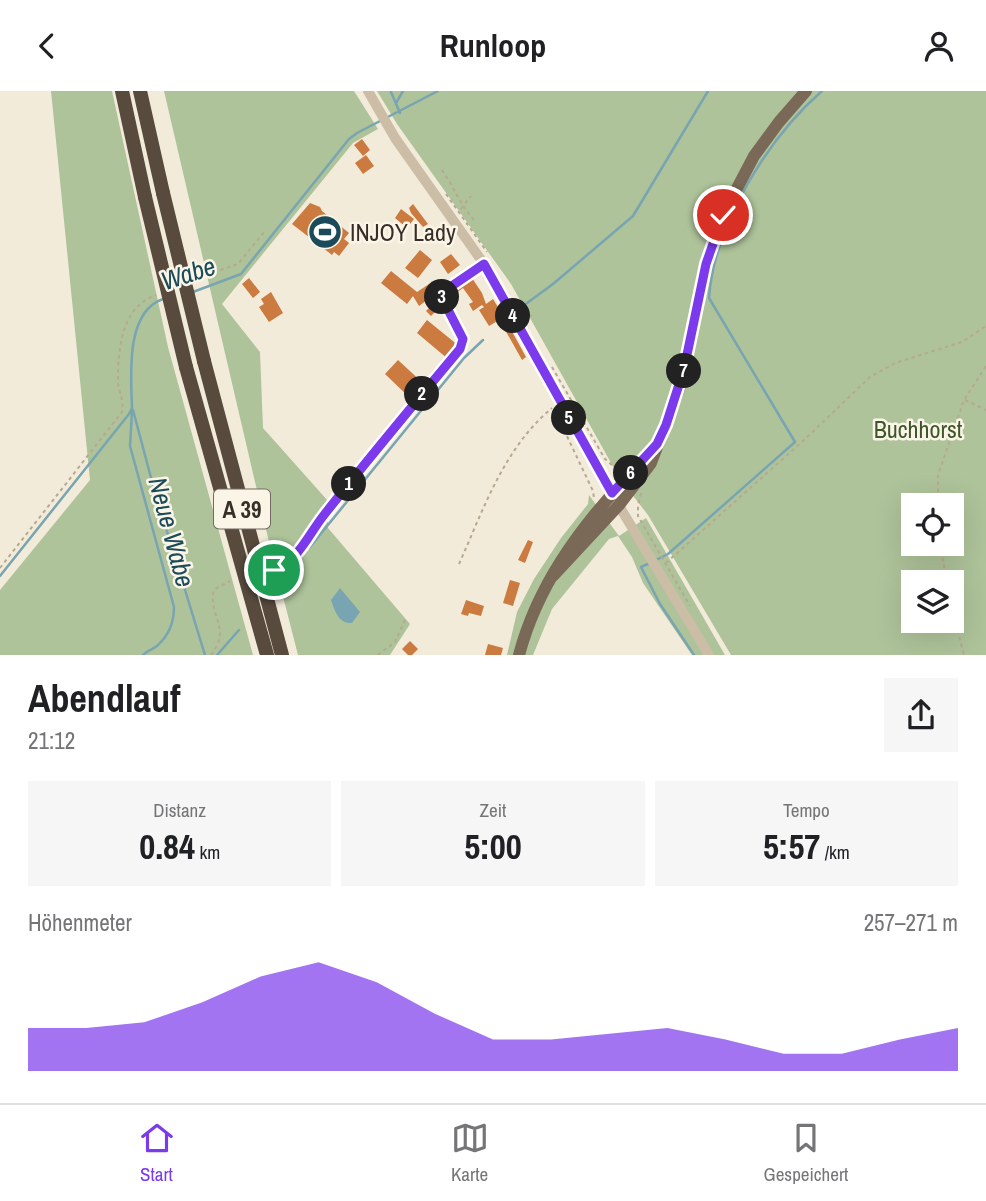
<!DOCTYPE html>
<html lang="de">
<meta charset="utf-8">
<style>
:root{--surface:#fff;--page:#f6f6f6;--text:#202124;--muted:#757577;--line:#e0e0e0;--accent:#7c3aed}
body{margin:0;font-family:"Archivo Narrow",sans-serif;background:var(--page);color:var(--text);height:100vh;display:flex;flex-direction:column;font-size:26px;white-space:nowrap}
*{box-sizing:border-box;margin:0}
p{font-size:23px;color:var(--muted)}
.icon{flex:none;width:38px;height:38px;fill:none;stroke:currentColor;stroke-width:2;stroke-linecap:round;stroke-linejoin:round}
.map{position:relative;height:564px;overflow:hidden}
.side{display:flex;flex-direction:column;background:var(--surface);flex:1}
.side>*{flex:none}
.fabs{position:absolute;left:901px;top:402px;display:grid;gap:14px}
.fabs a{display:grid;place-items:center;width:63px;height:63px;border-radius:0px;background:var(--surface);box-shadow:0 7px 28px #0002;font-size:35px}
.pin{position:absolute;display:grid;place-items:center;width:60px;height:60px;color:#fff;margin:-30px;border:4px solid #fff;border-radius:50%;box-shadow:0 2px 7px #0007}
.km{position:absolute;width:35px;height:35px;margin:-18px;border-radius:50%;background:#222;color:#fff;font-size:19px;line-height:35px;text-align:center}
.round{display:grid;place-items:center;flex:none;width:74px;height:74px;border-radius:0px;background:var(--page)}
.headline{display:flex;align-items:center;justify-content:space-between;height:119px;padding:0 28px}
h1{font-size:38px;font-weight:800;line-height:52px}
.stats{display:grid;grid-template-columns:repeat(3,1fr);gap:10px;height:119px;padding:7px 28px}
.stats div{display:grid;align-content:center;border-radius:0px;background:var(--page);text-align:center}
.stats b{font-size:35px;font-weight:800}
.stats small{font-size:19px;font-weight:400}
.stats p{font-size:19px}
.chart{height:196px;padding:14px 28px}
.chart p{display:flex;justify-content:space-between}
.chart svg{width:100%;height:126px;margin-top:7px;fill:var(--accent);opacity:.7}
header{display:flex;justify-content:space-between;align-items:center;height:91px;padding:0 28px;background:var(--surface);font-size:32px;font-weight:800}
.menu{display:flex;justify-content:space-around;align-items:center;height:98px;border-top:2px solid var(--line);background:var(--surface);font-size:19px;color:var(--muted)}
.menu a{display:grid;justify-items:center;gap:4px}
.menu .current{color:var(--accent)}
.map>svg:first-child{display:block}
.green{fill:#aec39a;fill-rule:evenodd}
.water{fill:#78a5b1}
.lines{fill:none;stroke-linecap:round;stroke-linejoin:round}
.stream{stroke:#78a5b1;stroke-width:2.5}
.building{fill:#cb7a40}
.path{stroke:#b7a890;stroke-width:2;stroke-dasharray:3.5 3.5;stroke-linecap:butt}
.minor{stroke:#cbbda6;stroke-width:10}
.major{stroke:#7a6957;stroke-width:12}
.highway{stroke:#584b3e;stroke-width:14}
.highway-bridge{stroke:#584b3e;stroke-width:14}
.route-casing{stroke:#fff;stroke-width:14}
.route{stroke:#7c3aed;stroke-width:9}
.labels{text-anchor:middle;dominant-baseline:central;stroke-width:5;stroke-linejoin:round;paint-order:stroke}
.shield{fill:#faf5e7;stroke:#726a61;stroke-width:2}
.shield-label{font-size:23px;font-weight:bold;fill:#372f27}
.poi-label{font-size:24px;fill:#372f27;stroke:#faf5e7;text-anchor:start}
.park-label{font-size:24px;fill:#3e562a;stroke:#faf5e7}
.water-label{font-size:26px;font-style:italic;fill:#1b4b5a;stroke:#faf5e7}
</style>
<header><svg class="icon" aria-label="back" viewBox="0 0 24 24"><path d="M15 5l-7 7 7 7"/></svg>Runloop<svg class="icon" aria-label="person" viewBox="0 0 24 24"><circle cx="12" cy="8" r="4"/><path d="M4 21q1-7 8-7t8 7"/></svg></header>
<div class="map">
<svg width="986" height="564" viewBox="0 0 986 564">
<rect width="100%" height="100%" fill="#f3ebda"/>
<!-- green -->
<path class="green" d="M51,0h61l56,256 85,308h-253v-65l90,-110z
M164,0h190l24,38 -25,14 -131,161 38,48 3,76 65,73v27l82,96 -20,31h-92l-29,-113z
M377,0h609v564h-255l-83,-140 -28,-36 -109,-195 -114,-160zM914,415h38v38h-38zM914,492h38v38h-38z
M589,404l30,41 27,-18 79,137h-33l-49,-72 -11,-26 -14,-21 -9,3 -57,70 -19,46h-26l10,-43 17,-33 27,-41 27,-34z"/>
<!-- water -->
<path class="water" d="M340,497l20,24 -8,11c-13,1 -17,-11 -21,-23z"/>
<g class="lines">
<!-- stream -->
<path class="stream" d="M391,1l9,21
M396,12l7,-12
M193,201l48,-18 108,-135 8,-6 81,-42
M523,215l30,-22 80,-68 75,-125
M133,319l21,79 51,166
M132,320l-2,35 44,161c0,14 -5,28 -16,38 -4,4 -10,5 -15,10
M310,456l154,-189 19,-18
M656,469l12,-6 127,-112 -86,-144c5,-73 59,-160 113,-207
M650,472l-9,4 19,37 34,51
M0,485l129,-162 3,-6c-1,-32 -7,-96 31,-109
M217,564l22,-25"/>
</g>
<!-- building -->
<path class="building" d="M362,48l8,11 -7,6 -9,-11z
M366,64l8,11 -11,8 -8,-11z
M310,112l10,4 2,4 27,22 -5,6 5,4 -10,13 -5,-4 -2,3 -40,-31z
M413,113l15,20 -5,3 -12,-14 -2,-5z
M401,118l13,10 -7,9 -12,-10z
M420,159l12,10 -14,18 -13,-10z
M451,163l9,11 -12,9 -8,-12z
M391,180l26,21 15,-10 6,10 -19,14 -6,-10 -6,8 -26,-21z
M249,187l11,14 -7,6 -11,-14z
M472,187l10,15 4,11 7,-5 11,18 -15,9 -10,-16 5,-3 -2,-2 -9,6 -4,-7 4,-2 -10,-14 -11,8 -1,3h-4l2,-5z
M271,201l12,21 -14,9 -10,-15 5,-3 -3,-5z
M434,212l5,5 -8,8 -5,-5z
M427,229l32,26 -11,13 -31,-26z
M509,235l17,31 -4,3 -18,-32z
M398,269l26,24 -14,14 -25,-24z
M528,449l5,2 -8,21 -7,-3z
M510,489l10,3 -7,23 -10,-3z
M466,509l18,6 -3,10 -12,-3 -1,3 -7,-2z
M410,550l8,8 -6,6h-4l-6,-6z
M488,553l15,4 -2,7h-16z"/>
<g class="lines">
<!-- path -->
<path class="path" d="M442,79c12,17 19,37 34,52
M446,103l41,58
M461,118l10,-13
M195,191l16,-9 27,-9 27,-33
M524,229l8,-5
M552,276l53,92 15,13
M965,309l21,10
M555,320l38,80 1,7
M641,402l-3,12v11l52,90
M938,415v-31l26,-75 22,-34
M940,453l7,39
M666,472l137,-122 67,-64 25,-14 67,-21 24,-16
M459,473c25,-56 45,-116 93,-156
M0,477l122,-156c2,-16 -4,-19 -4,-32 0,-33 4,-73 38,-85
M274,479c23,-9 31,-31 45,-49 11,-15 24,-29 36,-44
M952,519l12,45
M211,564c20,-26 0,-35 2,-61l2,-5 15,-8
M378,564l17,-13 11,-24"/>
<!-- minor -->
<path class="minor" d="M368,0l27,47 89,126 120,217 105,174
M359,379l103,-125 1,-6 -22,-45 43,-30"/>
<!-- major -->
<path class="major" d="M553,485l66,-71 32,-42 28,-74 27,-125 17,-49 31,-59 25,-34 27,-31
M519,564c18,-68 59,-125 106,-175 11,-11 18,-23 29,-34"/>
<!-- highway -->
<path class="highway" d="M122,0l23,106
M140,0l23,102
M204,270l78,294
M186,276l81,288"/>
<!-- highway-bridge -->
<path class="highway-bridge" d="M163,102l41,168
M145,106l41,170"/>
</g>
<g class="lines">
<!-- route casing -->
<g class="route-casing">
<path id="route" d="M274,479c25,-10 34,-35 50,-55 44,-56 90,-111 136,-166l3,-10 -23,-45 44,-30 128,229 45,-49 9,-19 18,-56 22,-105 17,-49"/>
</g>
<!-- route -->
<use href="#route" class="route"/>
</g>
<!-- icons -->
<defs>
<g id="stadium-disc" transform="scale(1.75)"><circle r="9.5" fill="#1b4b5a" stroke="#faf5e7"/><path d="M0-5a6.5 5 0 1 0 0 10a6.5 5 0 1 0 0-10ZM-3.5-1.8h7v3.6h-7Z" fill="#fff"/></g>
</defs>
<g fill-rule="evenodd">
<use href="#stadium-disc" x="325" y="141"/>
</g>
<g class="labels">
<!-- shield labels -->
<rect class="shield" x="214" y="398.5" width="56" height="39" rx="5"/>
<g class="shield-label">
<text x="242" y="418">A 39</text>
</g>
<!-- poi labels -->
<g class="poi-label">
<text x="350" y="141">INJOY Lady</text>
</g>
<!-- park labels -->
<g class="park-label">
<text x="918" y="338">Buchhorst</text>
</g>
<!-- water labels -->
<g class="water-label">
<text transform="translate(188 182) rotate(-18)">Wabe</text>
<text transform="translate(172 441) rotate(75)">Neue Wabe</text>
</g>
</g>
</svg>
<div class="fabs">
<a><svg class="icon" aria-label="locate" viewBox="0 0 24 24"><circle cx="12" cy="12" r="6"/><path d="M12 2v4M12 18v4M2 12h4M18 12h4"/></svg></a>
<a><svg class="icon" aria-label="layers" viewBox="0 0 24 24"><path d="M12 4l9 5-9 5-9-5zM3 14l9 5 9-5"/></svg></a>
</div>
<div class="pin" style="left:274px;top:479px;background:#1e9e55"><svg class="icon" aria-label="arrive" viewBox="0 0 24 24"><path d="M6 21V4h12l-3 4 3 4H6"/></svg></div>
<div class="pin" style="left:723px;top:124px;background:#d93025"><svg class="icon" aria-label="check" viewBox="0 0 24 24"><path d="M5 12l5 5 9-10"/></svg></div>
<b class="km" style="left:349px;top:393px">1</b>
<b class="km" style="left:422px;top:303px">2</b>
<b class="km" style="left:442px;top:206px">3</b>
<b class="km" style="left:513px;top:225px">4</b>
<b class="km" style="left:569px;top:327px">5</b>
<b class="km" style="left:631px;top:382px">6</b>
<b class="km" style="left:684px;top:280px">7</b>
</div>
<section class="side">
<div class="headline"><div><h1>Abendlauf</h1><p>21:12</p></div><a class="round"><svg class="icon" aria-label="share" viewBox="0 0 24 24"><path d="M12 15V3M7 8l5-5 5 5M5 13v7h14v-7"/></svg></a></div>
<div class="stats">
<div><p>Distanz</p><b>0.84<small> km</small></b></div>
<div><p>Zeit</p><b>5:00</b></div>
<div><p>Tempo</p><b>5:57<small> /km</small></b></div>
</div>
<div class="chart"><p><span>Höhenmeter</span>257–271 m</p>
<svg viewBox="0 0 160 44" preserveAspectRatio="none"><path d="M0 44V29L10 29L20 27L30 20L40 11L50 6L60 13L70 24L80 33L90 33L100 31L110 29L120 33L130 38L140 38L150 33L160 29V44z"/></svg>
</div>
</section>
<nav class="menu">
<a class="current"><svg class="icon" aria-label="home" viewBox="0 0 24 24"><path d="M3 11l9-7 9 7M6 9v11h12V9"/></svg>Start</a>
<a><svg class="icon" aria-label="map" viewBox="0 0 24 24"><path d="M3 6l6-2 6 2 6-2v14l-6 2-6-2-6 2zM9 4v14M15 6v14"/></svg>Karte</a>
<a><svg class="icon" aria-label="saved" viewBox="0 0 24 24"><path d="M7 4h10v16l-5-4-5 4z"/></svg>Gespeichert</a>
</nav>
